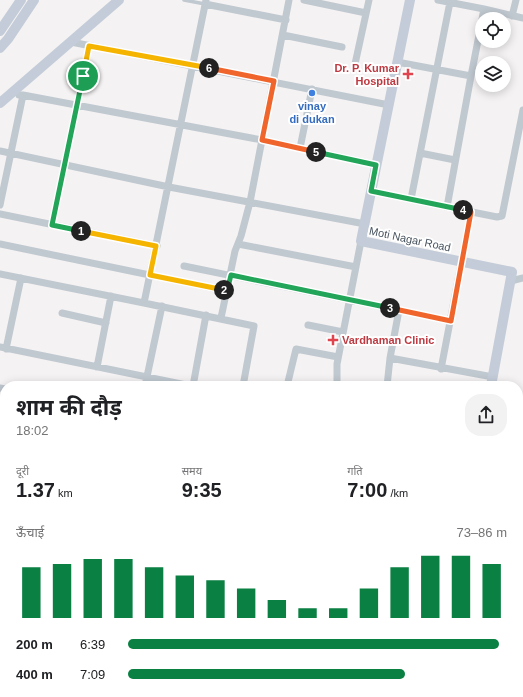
<!DOCTYPE html>
<html lang="hi">
<meta charset="utf-8">
<style>
:root{--surface:#fff;--page:#f2f2f2;--text:#202124;--muted:#757577;--accent:#0b8043}
body{margin:0;font-family:Helvetica,"Noto Sans Devanagari",sans-serif;background:var(--page);color:var(--text);height:100vh;display:flex;flex-direction:column;font-size:15px;white-space:nowrap}
*{box-sizing:border-box;margin:0}
p{font-size:13px;color:var(--muted)}
.icon{flex:none;width:22px;height:22px;fill:none;stroke:currentColor;stroke-width:2;stroke-linecap:round;stroke-linejoin:round}
.map{position:relative;flex:1;overflow:hidden}
.details{position:absolute;left:0px;top:381px;width:523px;height:316px;display:flex;flex-direction:column;background:var(--surface);border-radius:16px 16px 0 0;box-shadow:0 2px 10px #0003}
.details>*{flex:none}
.buttons{position:absolute;left:475px;top:12px;display:grid;gap:8px}
.buttons a{display:grid;place-items:center;width:36px;height:36px;border-radius:50%;background:var(--surface);box-shadow:0 2px 10px #0003;font-size:20px}
.pin{position:absolute;display:grid;place-items:center;width:34px;height:34px;color:#fff;margin:-17px;border:2px solid #fff;border-radius:50%;box-shadow:0 1px 4px #0007}
.km{position:absolute;width:20px;height:20px;margin:-10px;border-radius:50%;background:#222;color:#fff;font-size:11px;line-height:20px;text-align:center}
.round{display:grid;place-items:center;flex:none;width:42px;height:42px;border-radius:16px;background:var(--page)}
.summary{display:flex;align-items:center;justify-content:space-between;height:68px;padding:0 16px}
h1{font-size:22px;font-weight:700;line-height:30px}
.stats{display:grid;grid-template-columns:repeat(3,1fr);gap:6px;height:68px;padding:4px 16px}
.stats div{display:grid;align-content:center}
.stats b{font-size:20px;font-weight:700}
.stats small{font-size:11px;font-weight:400}
.stats p{font-size:11px}
.chart{height:112px;padding:8px 16px}
.chart p{display:flex;justify-content:space-between}
.chart svg{width:100%;height:72px;margin-top:4px;stroke:var(--accent);stroke-width:6}
ul{padding:0 16px;list-style:none;font-size:13px}
li{display:grid;grid-template-columns:64px 48px 1fr;align-items:center;height:30px}
li i{height:10px;border-radius:5px;background:var(--accent)}
.map>svg:first-child{display:block}
.lines{fill:none;stroke-linecap:round;stroke-linejoin:round}
.lane{stroke:#c0c8d0;stroke-width:3.5}
.street{stroke:#c0c8d0;stroke-width:7}
.secondary{stroke:#c3ccd8;stroke-width:10}
.split-1-casing{stroke:#fff;stroke-width:8}
.split-2-casing{stroke:#fff;stroke-width:8}
.split-3-casing{stroke:#fff;stroke-width:8}
.split-4-casing{stroke:#fff;stroke-width:8}
.split-5-casing{stroke:#fff;stroke-width:8}
.split-6-casing{stroke:#fff;stroke-width:8}
.split-7-casing{stroke:#fff;stroke-width:8}
.split-1{stroke:#22a559;stroke-width:5}
.split-2{stroke:#f5b400;stroke-width:5}
.split-3{stroke:#22a559;stroke-width:5}
.split-4{stroke:#f0652b;stroke-width:5}
.split-5{stroke:#22a559;stroke-width:5}
.split-6{stroke:#f0652b;stroke-width:5}
.split-7{stroke:#f5b400;stroke-width:5}
.health-dot{fill:#e0444e;stroke:#fff;stroke-width:1.5}
.shop-dot{fill:#3f7fe0;stroke:#fff;stroke-width:1.5}
.labels{text-anchor:middle;dominant-baseline:central;stroke-width:4;stroke-linejoin:round;paint-order:stroke}
.health-label{font-size:11px;font-weight:bold;fill:#be3a42;stroke:#fff;text-anchor:end}
.shop-label{font-size:11px;font-weight:bold;fill:#366cbe;stroke:#fff}
.street-label{font-size:11px;fill:#49545f;stroke:#fff}
</style>
<div class="map">
<svg width="523" height="697" viewBox="0 0 523 697">
<rect width="100%" height="100%" fill="#f4f2f2"/>
<g class="lines">
<!-- lane -->
<path class="lane" d="M184,0l21,4"/>
<!-- street -->
<path class="street" d="M206,0l-62,303 110,23 -11,60
M304,0l62,13
M438,0l46,9 -2,10
M205,4l81,16
M484,9l39,9
M512,16l4,-16
M283,35l59,12
M71,42l318,63
M355,64l14,-64
M471,76l11,-56
M23,95l239,45 115,25
M300,148l12,-59
M0,151l169,36 196,37
M420,153l35,7
M371,191l76,16 24,-131 -74,-14
M411,199l39,-197
M0,205l23,-110h-4
M447,207l50,10 5,-1 21,-106
M0,214l157,32
M52,225l37,-179
M0,244l227,47
M238,244l118,23
M184,266l215,44 -9,48 103,19
M0,274l144,29
M511,281l12,-3
M399,310l52,11
M62,313l44,10
M221,318l14,-67 6,-15 9,-34 39,-202
M308,325l35,7
M0,347l191,39
M6,349l15,-71
M97,367l14,-71
M441,369l30,-157
M145,386l17,-80
M193,386l13,-71
M287,386l9,-37 42,8
M337,386v-22l24,-123
M387,386l3,-28
M0,388l5,1
M0,427l5,1
M0,482l5,-8
M0,515l5,2
M0,531l5,-3
M518,539l5,-6
M0,571l5,-3
M0,587l5,4
M518,612l5,1
M0,640l5,5
M518,658l5,2
M60,692l6,5
M213,692l6,5
M377,692l25,5
M508,692l10,5
M438,697v-5
M475,697l2,-5"/>
<!-- secondary -->
<path class="secondary" d="M410,0l-49,241 151,31 -21,114
M0,31l21,-31
M0,48l8,-9 26,-39
M0,103l119,-103
M518,401l5,1
M518,410h5"/>
</g>
<g class="lines">
<!-- split-1 casing -->
<g class="split-1-casing">
<path id="split-1" d="M81,231l-29,-6 31,-149"/>
</g>
<!-- split-2 casing -->
<g class="split-2-casing">
<path id="split-2" d="M81,231l75,15 -6,29 74,15"/>
</g>
<!-- split-3 casing -->
<g class="split-3-casing">
<path id="split-3" d="M224,290l3,1 4,-16 159,33"/>
</g>
<!-- split-4 casing -->
<g class="split-4-casing">
<path id="split-4" d="M390,308l61,13 20,-109 -8,-2"/>
</g>
<!-- split-5 casing -->
<g class="split-5-casing">
<path id="split-5" d="M316,152l60,13 -5,26 92,19"/>
</g>
<!-- split-6 casing -->
<g class="split-6-casing">
<path id="split-6" d="M209,68l65,13 -12,59 54,12"/>
</g>
<!-- split-7 casing -->
<g class="split-7-casing">
<path id="split-7" d="M83,76l6,-30 120,22"/>
</g>
<!-- split-1 -->
<use href="#split-1" class="split-1"/>
<!-- split-2 -->
<use href="#split-2" class="split-2"/>
<!-- split-3 -->
<use href="#split-3" class="split-3"/>
<!-- split-4 -->
<use href="#split-4" class="split-4"/>
<!-- split-5 -->
<use href="#split-5" class="split-5"/>
<!-- split-6 -->
<use href="#split-6" class="split-6"/>
<!-- split-7 -->
<use href="#split-7" class="split-7"/>
</g>
<!-- markers -->
<g class="health-dot">
<path d="M406 68h4v4h4v4h-4v4h-4v-4h-4v-4h4z"/>
<path d="M331 334h4v4h4v4h-4v4h-4v-4h-4v-4h4z"/>
</g>
<circle class="shop-dot" cx="312" cy="93" r="4"/>
<g class="labels">
<!-- health labels -->
<g class="health-label">
<text x="399" y="68">Dr. P. Kumar<tspan x="399" dy="13">Hospital</tspan></text>
<text x="342" y="340" text-anchor="start">Vardhaman Clinic</text>
</g>
<!-- shop labels -->
<g class="shop-label">
<text x="312" y="106">vinay<tspan x="312" dy="13">di dukan</tspan></text>
</g>
<!-- street labels -->
<g class="street-label">
<text transform="translate(410 239) rotate(12)">Moti Nagar Road</text>
</g>
</g>
</svg>
<div class="buttons">
<a><svg class="icon" aria-label="locate" viewBox="0 0 24 24"><circle cx="12" cy="12" r="6"/><path d="M12 2v4M12 18v4M2 12h4M18 12h4"/></svg></a>
<a><svg class="icon" aria-label="layers" viewBox="0 0 24 24"><path d="M12 4l9 5-9 5-9-5zM3 14l9 5 9-5"/></svg></a>
</div>
<div class="pin" style="left:83px;top:76px;background:#1e9e55"><svg class="icon" aria-label="arrive" viewBox="0 0 24 24"><path d="M6 21V4h12l-3 4 3 4H6"/></svg></div>
<b class="km" style="left:81px;top:231px">1</b>
<b class="km" style="left:224px;top:290px">2</b>
<b class="km" style="left:390px;top:308px">3</b>
<b class="km" style="left:463px;top:210px">4</b>
<b class="km" style="left:316px;top:152px">5</b>
<b class="km" style="left:209px;top:68px">6</b>
<section class="details">
<div class="summary"><div><h1>शाम की दौड़</h1><p>18:02</p></div><a class="round"><svg class="icon" aria-label="share" viewBox="0 0 24 24"><path d="M12 15V3M7 8l5-5 5 5M5 13v7h14v-7"/></svg></a></div>
<div class="stats">
<div><p>दूरी</p><b>1.37<small> km</small></b></div>
<div><p>समय</p><b>9:35</b></div>
<div><p>गति</p><b>7:00<small> /km</small></b></div>
</div>
<div class="chart"><p><span>ऊँचाई</span>73–86 m</p>
<svg viewBox="0 0 160 44" preserveAspectRatio="none"><path d="M5 44V13M15 44V11M25 44V8M35 44V8M45 44V13M55 44V18M65 44V21M75 44V26M85 44V33M95 44V38M105 44V38M115 44V26M125 44V13M135 44V6M145 44V6M155 44V11"/></svg>
</div>
<ul>
<li><b>200 m</b>6:39<i style="width:98%"></i></li>
<li><b>400 m</b>7:09<i style="width:73%"></i></li>
</ul>
</section>
</div>
